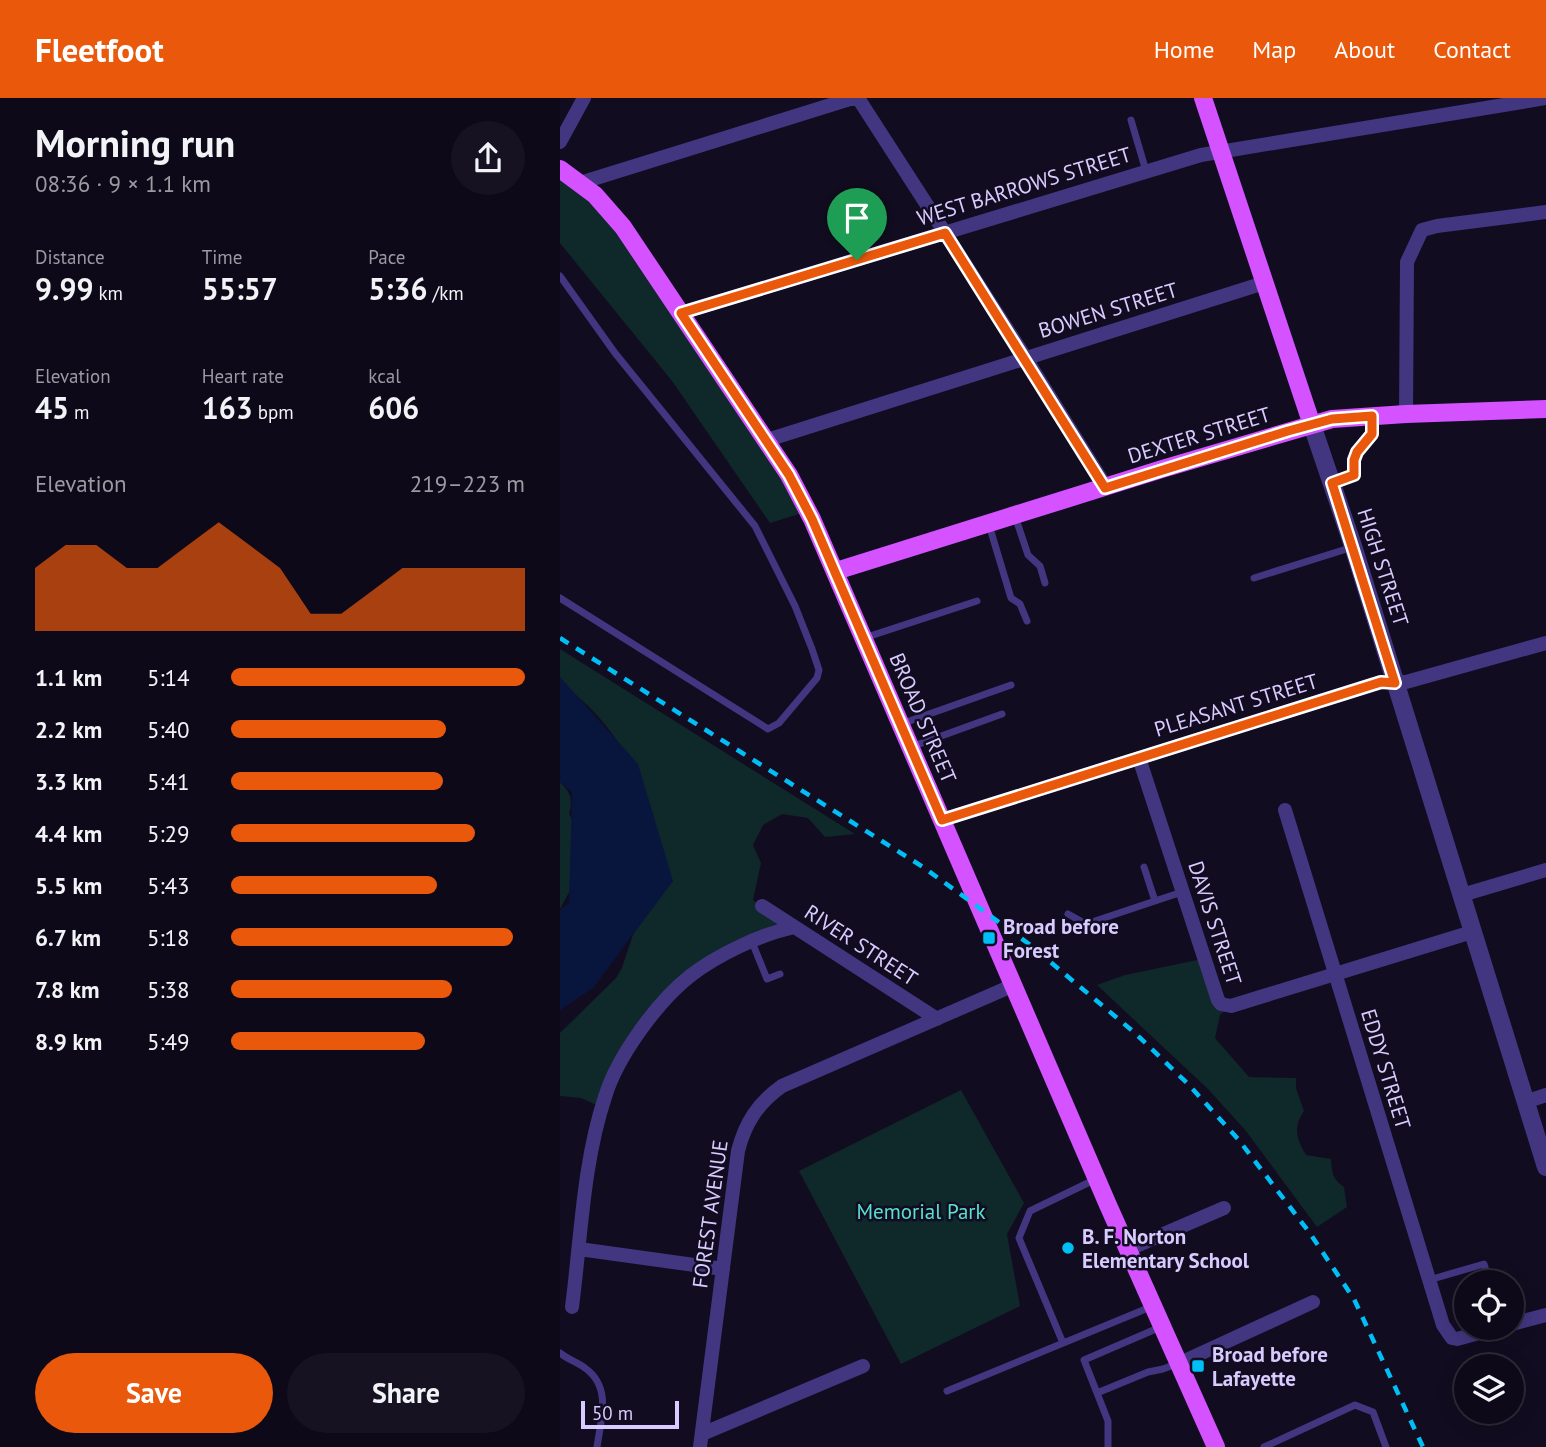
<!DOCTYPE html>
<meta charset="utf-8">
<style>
:root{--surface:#0e0918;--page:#171221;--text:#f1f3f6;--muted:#9b9aa2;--line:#2e2a37;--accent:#ea580c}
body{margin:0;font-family:"PT Sans",sans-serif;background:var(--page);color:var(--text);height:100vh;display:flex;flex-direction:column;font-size:26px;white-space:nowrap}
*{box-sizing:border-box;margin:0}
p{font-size:23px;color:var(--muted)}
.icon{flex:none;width:38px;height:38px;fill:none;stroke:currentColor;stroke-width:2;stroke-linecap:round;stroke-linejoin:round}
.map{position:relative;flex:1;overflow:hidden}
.drawer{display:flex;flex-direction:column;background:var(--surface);width:560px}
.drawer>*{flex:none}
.fabs{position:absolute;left:894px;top:1172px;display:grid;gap:14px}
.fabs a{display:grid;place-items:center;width:70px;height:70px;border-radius:50%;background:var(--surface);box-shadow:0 4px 18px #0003,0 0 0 2px var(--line);font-size:35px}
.scale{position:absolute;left:21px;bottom:18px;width:98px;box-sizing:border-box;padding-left:7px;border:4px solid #d8cbff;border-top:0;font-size:19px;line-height:24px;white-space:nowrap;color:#d8cbff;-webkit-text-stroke:5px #120c20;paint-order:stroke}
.pin{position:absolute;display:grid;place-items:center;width:60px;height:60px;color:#fff;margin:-72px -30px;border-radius:50% 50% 50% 0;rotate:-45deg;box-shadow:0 0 7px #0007}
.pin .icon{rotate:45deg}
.round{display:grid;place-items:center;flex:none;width:74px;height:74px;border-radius:37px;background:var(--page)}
.head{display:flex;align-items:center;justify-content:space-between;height:119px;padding:0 35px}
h1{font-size:38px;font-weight:600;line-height:52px}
.stats{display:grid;grid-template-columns:repeat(3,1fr);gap:10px;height:119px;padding:7px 35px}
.stats div{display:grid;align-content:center}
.stats b{font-size:30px;font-weight:600}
.stats small{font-size:19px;font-weight:400}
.stats p{font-size:19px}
.chart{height:196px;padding:14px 35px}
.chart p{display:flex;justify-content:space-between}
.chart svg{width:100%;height:126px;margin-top:7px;fill:var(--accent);opacity:.7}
.primary-button{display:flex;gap:14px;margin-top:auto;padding:14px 35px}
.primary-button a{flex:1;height:80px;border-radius:42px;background:var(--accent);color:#fff;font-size:28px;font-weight:600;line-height:80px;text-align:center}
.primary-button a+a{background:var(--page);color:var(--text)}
ul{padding:0 35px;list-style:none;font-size:23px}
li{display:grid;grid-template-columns:112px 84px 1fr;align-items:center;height:52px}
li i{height:18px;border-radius:9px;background:var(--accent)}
header{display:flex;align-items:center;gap:42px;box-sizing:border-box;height:98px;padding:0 35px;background:var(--accent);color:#fff}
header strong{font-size:33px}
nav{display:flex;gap:38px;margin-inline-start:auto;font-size:24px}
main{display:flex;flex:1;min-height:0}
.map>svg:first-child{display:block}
.green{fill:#0f282a}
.water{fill:#08153d}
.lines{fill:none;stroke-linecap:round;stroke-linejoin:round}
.service{stroke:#423680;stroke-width:7}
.minor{stroke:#423680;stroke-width:14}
.tertiary{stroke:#423680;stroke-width:18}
.primary{stroke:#d452ff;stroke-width:18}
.rail{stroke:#00bff6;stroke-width:4.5;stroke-dasharray:10 9;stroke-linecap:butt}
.route-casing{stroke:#fff;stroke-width:14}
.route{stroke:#ea580c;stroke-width:9}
.poi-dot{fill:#00bff6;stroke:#120c20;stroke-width:2.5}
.labels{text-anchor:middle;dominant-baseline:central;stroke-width:5;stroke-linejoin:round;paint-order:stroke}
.street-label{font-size:21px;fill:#d8cbff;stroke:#120c20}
.poi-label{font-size:21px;font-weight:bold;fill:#d8cbff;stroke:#120c20;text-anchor:start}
.park-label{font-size:21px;fill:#56e1d0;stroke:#120c20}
</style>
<header>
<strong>Fleetfoot</strong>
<nav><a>Home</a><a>Map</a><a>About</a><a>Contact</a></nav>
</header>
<main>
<section class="drawer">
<div class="head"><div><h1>Morning run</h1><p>08:36 · 9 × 1.1 km</p></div><a class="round"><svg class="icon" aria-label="share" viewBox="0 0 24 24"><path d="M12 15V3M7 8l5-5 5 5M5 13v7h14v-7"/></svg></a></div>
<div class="stats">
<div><p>Distance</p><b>9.99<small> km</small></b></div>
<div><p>Time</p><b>55:57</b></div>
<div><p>Pace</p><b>5:36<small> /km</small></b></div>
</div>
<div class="stats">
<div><p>Elevation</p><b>45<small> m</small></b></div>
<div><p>Heart rate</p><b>163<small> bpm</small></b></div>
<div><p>kcal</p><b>606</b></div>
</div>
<div class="chart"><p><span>Elevation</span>219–223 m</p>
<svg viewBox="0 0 160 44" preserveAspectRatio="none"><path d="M0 44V22L10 14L20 14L30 22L40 22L50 14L60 6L70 14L80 22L90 38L100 38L110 30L120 22L130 22L140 22L150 22L160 22V44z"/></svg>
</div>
<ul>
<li><b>1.1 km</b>5:14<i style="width:100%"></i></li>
<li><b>2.2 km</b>5:40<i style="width:73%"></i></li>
<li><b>3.3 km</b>5:41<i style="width:72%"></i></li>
<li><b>4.4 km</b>5:29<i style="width:83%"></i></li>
<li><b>5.5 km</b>5:43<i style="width:70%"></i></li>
<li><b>6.7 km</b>5:18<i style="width:96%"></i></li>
<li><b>7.8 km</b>5:38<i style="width:75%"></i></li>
<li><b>8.9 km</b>5:49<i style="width:66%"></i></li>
</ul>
<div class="primary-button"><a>Save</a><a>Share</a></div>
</section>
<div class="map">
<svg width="986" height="1349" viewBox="0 0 986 1349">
<rect width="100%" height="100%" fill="#120c20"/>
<!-- green -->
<path class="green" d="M0,78c51,35 81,89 115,139 44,65 87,130 127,198l-32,10 -98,-142 -112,-138z
M0,551l295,185 -30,3 -17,-19 -26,-4 -19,11 -10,20 8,18 -8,37 31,22 -92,55 -58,63 -31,68 -22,-10 -21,-2v-63l56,-55 6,-10c10,-32 23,-65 31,-98 13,-54 -22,-117 -57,-156 -11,-12 -24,-22 -36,-33z
M0,684c11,11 13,17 9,32l6,10 6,46 -21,39z
M642,861l24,50 -6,6 -5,23 34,39 47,1v10l8,23c-11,16 -8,27 2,44l25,4c1,13 1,20 13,28l3,20 -30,20 -71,-96 -38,-42 -111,-104 28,-10z
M401,992l63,113 -17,31 13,72 -119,58 -102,-193z"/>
<!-- water -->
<path class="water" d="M0,579l78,87 35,117 -80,107 -33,22v-100l9,-7 3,-111 -12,-10z"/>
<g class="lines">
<!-- service -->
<path class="service" d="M571,22l15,51
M0,178l55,77 140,173 40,80 17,43 7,21 -2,8 -38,45 -11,6 -208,-131
M773,385l21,-8v-14l4,-9 14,-18v-16
M455,418l13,39 12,11 5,17
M429,427l22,73 9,6 7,17
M694,480l99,-31
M304,540l113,-37
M341,626l110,-39
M351,649l91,-33
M584,769l11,34
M508,816l18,10 96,-32
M192,844l15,37 13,-5
M869,1182l55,-16 6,19
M503,1245l-44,-105 11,-27 66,-32
M0,1255c7,6 17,9 25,15 27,19 16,51 12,79
M387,1293l206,-85
M537,1295l-13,-33 79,-34
M548,1349v-26l-11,-28 51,-21 15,-3 16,-6
M704,1349l91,-42 18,7 13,35"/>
<!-- minor -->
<path class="minor" d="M298,0l167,259 81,130
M0,44l24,-44
M20,85l273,-85
M121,215l520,-158 345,-57
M846,316l1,-152 15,-32 15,-4 109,-14
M204,343l500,-158
M579,660l79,242 3,4 10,2 241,-74
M725,712l158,515 9,13 5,1 40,-11
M382,722l439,-138h25l140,-39
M902,797l84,-25
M202,808l175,113
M965,1004l21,-7
M19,1151l144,20
M569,1151l95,-41
M12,1209c9,-69 11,-144 33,-210 12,-40 52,-95 85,-121 27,-21 71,-42 105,-49
M952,1226l34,-9
M620,1265l133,-61
M142,1336l161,-68
M140,1349l38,-296c7,-28 20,-48 44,-65l232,-101"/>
<!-- tertiary -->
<path class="tertiary" d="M752,327l41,121 193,621"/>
<!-- primary -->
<path class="primary" d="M643,0l109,327
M0,71l35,26 28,32 166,248 23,44 296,686 108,242
M276,473l326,-102 170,-50 74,-5 140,-5"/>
<!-- rail -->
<path class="rail" d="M0,540l363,229 106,77 106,89 53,51 50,55 71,93 45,67 69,148"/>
</g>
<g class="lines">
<!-- route casing -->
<g class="route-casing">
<path id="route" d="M385,135l160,255 183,-57 44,-12 40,-3v18l-15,18 -3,8v15l-22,8 63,200 -14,-1 -439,138 -130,-301 -23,-44 -108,-162z"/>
</g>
<!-- route -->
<use href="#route" class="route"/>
</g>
<!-- markers -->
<g class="poi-dot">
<rect x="422" y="833" width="14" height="14" rx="3.5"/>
<circle cx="508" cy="1150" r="7"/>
<rect x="631" y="1261" width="14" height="14" rx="3.5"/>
</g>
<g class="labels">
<!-- street labels -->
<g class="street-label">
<text transform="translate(464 88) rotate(-17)">WEST BARROWS STREET</text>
<text transform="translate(548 212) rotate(-17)">BOWEN STREET</text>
<text transform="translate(639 337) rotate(-17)">DEXTER STREET</text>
<text transform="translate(823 469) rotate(72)">HIGH STREET</text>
<text transform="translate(676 607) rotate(-17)">PLEASANT STREET</text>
<text transform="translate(363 620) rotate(67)">BROAD STREET</text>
<text transform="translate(655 825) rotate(72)">DAVIS STREET</text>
<text transform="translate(301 847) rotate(33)">RIVER STREET</text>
<text transform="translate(826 971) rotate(73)">EDDY STREET</text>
<text transform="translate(150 1116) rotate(-82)">FOREST AVENUE</text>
</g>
<!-- poi labels -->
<g class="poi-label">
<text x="443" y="828">Broad before<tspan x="443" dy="24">Forest</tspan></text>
<text x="522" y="1138">B. F. Norton<tspan x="522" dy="24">Elementary School</tspan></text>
<text x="652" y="1256">Broad before<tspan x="652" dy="24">Lafayette</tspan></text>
</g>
<!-- park labels -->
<g class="park-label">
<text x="361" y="1113">Memorial Park</text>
</g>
</g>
</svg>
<div class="fabs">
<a><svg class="icon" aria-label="locate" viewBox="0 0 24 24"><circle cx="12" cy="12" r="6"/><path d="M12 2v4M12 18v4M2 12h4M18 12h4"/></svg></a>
<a><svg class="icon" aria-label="layers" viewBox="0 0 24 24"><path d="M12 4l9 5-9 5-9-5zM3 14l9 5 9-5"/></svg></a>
</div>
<div class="scale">50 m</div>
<div class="pin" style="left:297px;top:162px;background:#1e9e55"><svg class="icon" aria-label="arrive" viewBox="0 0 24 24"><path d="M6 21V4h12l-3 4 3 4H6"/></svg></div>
</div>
</main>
